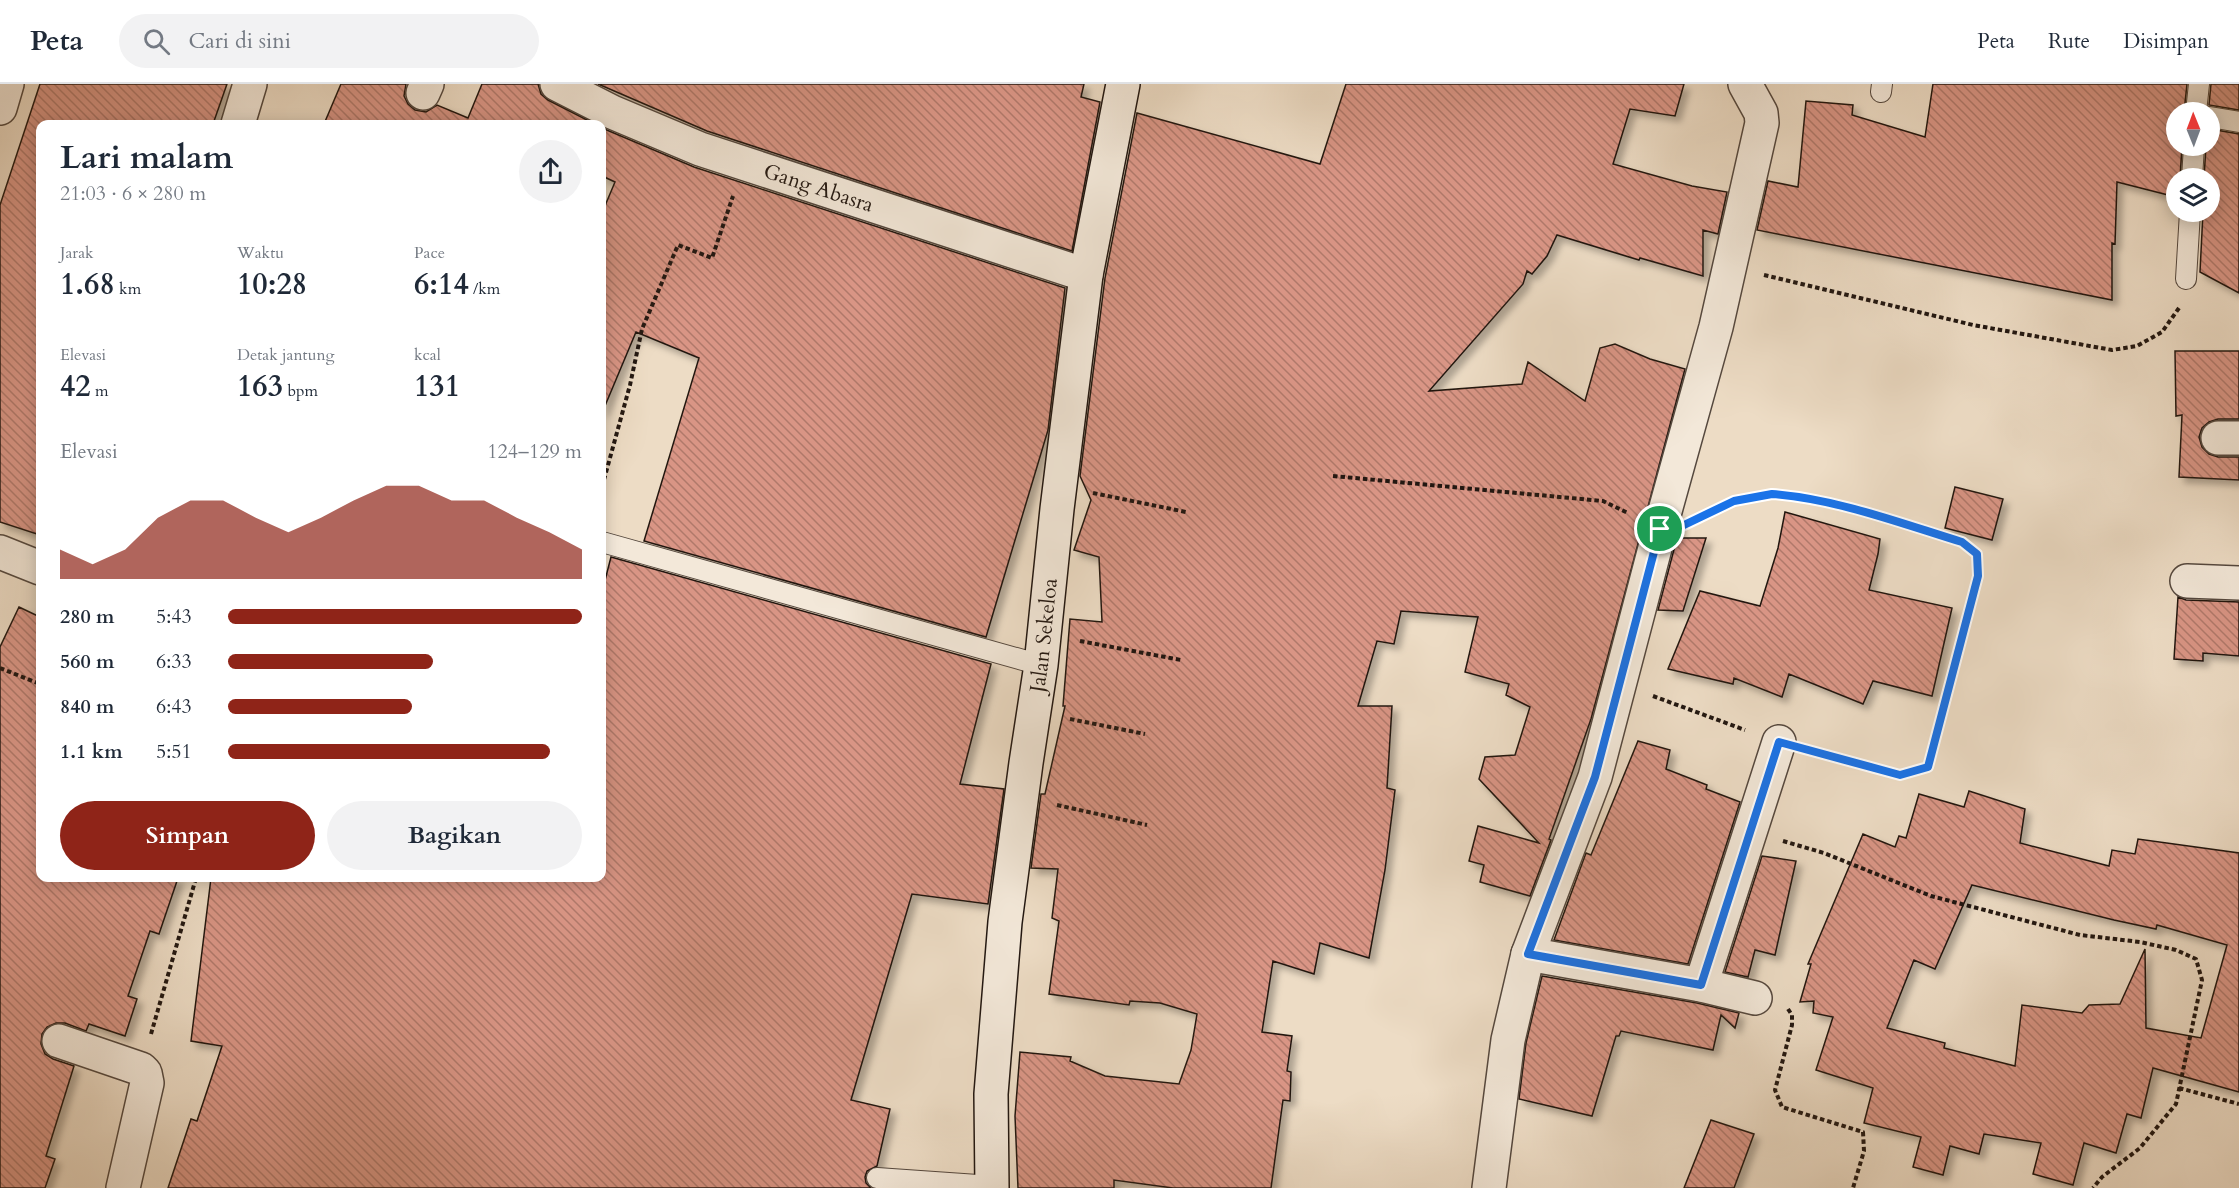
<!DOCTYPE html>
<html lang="id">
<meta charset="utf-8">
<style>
:root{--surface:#fff;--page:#f2f2f3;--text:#1f2937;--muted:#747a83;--line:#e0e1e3;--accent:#8f2418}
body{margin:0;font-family:Cardo,serif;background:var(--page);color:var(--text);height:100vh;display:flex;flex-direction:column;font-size:22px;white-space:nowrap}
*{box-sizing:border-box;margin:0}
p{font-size:20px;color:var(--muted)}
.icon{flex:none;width:33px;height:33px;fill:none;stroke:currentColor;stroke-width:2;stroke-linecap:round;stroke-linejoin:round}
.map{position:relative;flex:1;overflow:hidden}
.details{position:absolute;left:36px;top:36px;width:570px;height:762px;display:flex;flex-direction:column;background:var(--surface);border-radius:12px;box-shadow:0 3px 15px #0003}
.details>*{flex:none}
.needle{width:39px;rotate:359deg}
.fabs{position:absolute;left:2166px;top:18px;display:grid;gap:12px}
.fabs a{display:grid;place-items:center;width:54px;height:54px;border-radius:50%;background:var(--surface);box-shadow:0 3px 15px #0003;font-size:30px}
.pin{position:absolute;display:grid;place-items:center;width:51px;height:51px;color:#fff;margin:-26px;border:3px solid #fff;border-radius:50%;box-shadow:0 2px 6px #0007}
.round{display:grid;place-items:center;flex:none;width:63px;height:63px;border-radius:32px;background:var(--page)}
.headline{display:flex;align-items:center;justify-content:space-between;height:102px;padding:0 24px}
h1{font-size:33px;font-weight:700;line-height:45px}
.metrics{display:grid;grid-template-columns:repeat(3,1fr);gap:9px;height:102px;padding:6px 24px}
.metrics div{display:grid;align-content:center}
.metrics b{font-size:30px;font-weight:700}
.metrics small{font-size:16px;font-weight:400}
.metrics p{font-size:16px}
.chart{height:168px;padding:12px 24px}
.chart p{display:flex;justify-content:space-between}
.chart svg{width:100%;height:108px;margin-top:6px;fill:var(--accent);opacity:.7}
.action{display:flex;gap:12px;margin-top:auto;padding:12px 24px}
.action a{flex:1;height:69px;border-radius:36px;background:var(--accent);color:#fff;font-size:24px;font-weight:700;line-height:69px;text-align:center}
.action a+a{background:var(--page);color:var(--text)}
ul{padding:0 24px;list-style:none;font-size:20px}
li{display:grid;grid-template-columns:96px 72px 1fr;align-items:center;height:45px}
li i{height:15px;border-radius:8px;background:var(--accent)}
header{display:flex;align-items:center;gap:36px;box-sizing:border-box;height:84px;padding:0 30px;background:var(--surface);border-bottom:2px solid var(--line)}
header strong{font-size:28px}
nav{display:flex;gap:33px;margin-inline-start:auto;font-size:21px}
.search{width:420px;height:54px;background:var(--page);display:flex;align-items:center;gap:15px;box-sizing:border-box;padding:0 21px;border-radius:33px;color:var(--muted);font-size:22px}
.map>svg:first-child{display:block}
.building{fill:url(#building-back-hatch);stroke:#221711;stroke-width:1.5;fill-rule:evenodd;filter:url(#shadow)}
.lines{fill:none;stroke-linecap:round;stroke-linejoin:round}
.lane-casing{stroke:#55483e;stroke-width:22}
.street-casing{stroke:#55483e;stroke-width:36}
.secondary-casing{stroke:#221711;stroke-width:36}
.path{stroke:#221711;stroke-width:4;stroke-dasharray:4.5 3;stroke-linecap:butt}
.lane{stroke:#f3e8d9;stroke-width:20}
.street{stroke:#f3e8d9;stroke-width:33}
.secondary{stroke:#f3e8d9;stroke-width:33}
.route-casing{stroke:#fff;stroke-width:12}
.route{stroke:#1a73e8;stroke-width:8}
.labels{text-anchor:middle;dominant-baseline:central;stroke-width:4.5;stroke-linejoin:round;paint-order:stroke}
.street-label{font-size:21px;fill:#221711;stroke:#f3e8d9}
</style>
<header>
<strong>Peta</strong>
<div class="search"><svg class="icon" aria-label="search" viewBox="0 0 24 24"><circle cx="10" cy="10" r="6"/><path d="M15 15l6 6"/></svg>Cari di sini</div>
<nav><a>Peta</a><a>Rute</a><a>Disimpan</a></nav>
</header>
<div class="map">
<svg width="2239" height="1104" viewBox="0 0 2239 1104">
<defs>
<pattern id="building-back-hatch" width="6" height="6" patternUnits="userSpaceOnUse" patternTransform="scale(1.5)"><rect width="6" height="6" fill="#d99585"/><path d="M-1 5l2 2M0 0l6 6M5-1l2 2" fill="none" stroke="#b0796b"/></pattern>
<filter id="shadow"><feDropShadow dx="5.5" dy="5.5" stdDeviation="3" flood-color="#0004"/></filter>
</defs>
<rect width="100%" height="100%" fill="#eddcc5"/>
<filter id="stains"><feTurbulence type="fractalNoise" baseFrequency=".00333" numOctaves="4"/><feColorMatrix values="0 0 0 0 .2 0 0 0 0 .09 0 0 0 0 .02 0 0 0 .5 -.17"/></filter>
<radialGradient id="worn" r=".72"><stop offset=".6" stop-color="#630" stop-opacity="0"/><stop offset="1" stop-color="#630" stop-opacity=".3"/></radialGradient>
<!-- building -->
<path class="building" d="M40,0h187l-14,40h-173v411l-40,-13v-317z
M341,0h65l-2,12 4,8 7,6 11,2 11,-7 31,13 14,-34h56l3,10 7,6 47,24h-271z
M598,0h486l-3,13 19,5 -28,149 -365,-120z
M1346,0h338l-9,32 -45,-7 -17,55 79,22 35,6 -9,42 -15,-4v46l-63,-18 -1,2 -82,-25 -10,21 -15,18 -5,-3 -4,13 -94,107 93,-7 6,-22 57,39 15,-53 15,-4 35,15 35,10 -94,350 -42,120 2,1 -21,56 -50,-14 4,-17 -15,-4 9,-35 61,17 -60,-64 6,-22 30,-2 15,-48 -24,-12 3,-11 -44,-12 13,-55 -77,-6 -7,33 -17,-3 -19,65h34l-5,82 8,2 -10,80 -16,88 -49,-15 -6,31 -41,-13 -11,71 30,4 -5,35 4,1 -1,29 -7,-1 -12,88h-98l-59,-8v8h-96l-3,-72 5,-64 51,5 -1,4 35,15 74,8 12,-34 6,-36 -37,-11 -30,-2 -1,4 -80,-11 10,-73 -7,-3 6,-49 -27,-1 10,-74h4l20,-88h-2l7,-87 32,3 -3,-65 -25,-7 17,-50 -11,-24 25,-198 32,-165 183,51z
M1933,0h254l-3,28h-8v34h6l-2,32h-4v19l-59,-15 -2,62 -3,-1v57l-355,-70 11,-49 30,6 8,-86 47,4 -1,10 73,22z
M2211,0h28v26l-30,-5z
M602,44l92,39 371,121 -17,142 -62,207 -342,-96 55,-183 -63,-26 -34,81v-200l13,-31 -13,-6z
M2210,45l29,5v159l-39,-21 3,-60h7v-34h-6l2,-32h4z
M2175,267h64v68h-21l-9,3 -7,6 -3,9 3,10 7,7 9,3h21v23l-60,-3 3,-62 -6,1z
M1955,403l48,12 -11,41 -47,-12z
M1785,428l95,27 -2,15 -9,36 83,18 -20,88 -59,-15 -10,23 -74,-30 -7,23 -48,-19 -1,6 -65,-15 32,-78 60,15 18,-58z
M1677,454h29l-23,73 -25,-1z
M611,473l380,107 -31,120 44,5 -16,115 -76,-10 -61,206 39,9 -13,57 -10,5 -2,6 1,6 5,5h-703l23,-69 6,2 25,-75 -31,-5 20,-163h391v-286z
M2178,513l8,3 53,2v54l-36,-3v8l-29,-2z
M19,523l21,10v261h138l-19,56 -9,-3 -22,65 9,3 -12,37 -36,-12 -3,7 -21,-8h-9l-9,4 -5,7 -1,10 4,10 8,5 21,7 -28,90 9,3 -10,29h-45v-541z
M1638,657l32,9 -4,19 41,16 -1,4 34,13 -52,162 -134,-24 32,-87 5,2z
M1969,707l56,18 -5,34 89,23 3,-16 23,4 3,-15 101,14v239l-86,-24 -12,50 -14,-4 -11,39 -32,-10 -11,42 -40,-11 8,-31 -57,-9 -5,20 -29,-8 -7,29 -30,-8 8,-30 -57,-14 9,-35 -57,-18 17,-53 -20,-4 1,-12 -14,1 11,-38h-3l55,-130 32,13 4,-11 7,2 13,-44 45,13zM1972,801l142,35 42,9 1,-4 70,20 -26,93 -55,-10 -1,-79 -25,55 -31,1 -7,8 -60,-8 -7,61 -71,-18 1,-5 -58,-15 27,-68 21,9z
M1762,772l34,5 -21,94 -20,-5 -7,27 -23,-5z
M1542,892l155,27 42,10 -4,15 -14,-13 -8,35 -92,-19 -2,5h-3l-24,80 -73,-17 7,-56z
M1711,1036l43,14 -20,54h-50z"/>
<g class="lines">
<!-- lane casing -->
<g class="lane-casing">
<path id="lane" d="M1881,8l1,-8
M2196,28l3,-28
M2210,33l29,5
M2192,94l2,-32
M2186,195l4,-67
M602,458l439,123
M877,1094l115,8"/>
</g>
<!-- street casing -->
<g class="street-casing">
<g id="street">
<path id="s1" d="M557,0l55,28 88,37 386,126"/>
<path d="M423,9l4,-9"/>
<path d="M0,24l7,-24"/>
<path d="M238,40l12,-40"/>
<path d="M2218,354h21"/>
<path d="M0,468l40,16"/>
<path d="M2187,497l52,2"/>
<path d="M1528,870l173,31 54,13"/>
<path d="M1701,901l78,-243"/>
<path d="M59,957l82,28 4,4 2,10 -24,105"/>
<path d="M1489,1104l19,-148 20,-86 67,-177 65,-248 56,-202 46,-204 -1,-10 -16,-29"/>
</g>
</g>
<!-- secondary casing -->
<g class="secondary-casing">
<g id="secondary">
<path id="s2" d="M992,1104l-1,-94 14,-172 21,-159 15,-98 16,-156 29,-234 37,-191"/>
</g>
</g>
<!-- path -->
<path class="path" d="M1764,191l209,50 139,25 25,-4 25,-14 17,-24
M1333,392l270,25 25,12
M602,403l28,-102 12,-56 36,-84 34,13 21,-62
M1093,409l93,19
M1701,432l33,-15 38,-7 34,2 156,45 15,13 1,22 -50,191 -28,8 -88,-24
M1080,557l101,19
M0,584l40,16
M1653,612l92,34
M1070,635l75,15
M1057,721l90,20
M1783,757l41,12 107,43 149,39 60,7 36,8 20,9 6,21 -26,124 -36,44 -38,29 -9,11
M1788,925l4,6v10l-17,65 7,17 81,25 1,19 -11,37
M151,950l45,-156
M2179,1004l60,16"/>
<!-- lane -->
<use href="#lane" class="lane"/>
<!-- street -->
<use href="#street" class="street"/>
<!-- secondary -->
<use href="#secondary" class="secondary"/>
</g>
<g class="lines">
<!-- route casing -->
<g class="route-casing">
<path id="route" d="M1772,410c65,5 128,29 190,48l15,12 1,22 -50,191 -28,8 -121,-33 -78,243 -173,-31 67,-177 65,-248 22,-3 52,-25z"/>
</g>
<!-- route -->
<use href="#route" class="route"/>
</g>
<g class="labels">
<!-- street labels -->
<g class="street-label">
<text stroke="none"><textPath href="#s1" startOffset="282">Gang Abasra</textPath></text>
<text stroke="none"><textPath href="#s2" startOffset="556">Jalan Sekeloa</textPath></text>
</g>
</g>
<rect width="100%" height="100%" filter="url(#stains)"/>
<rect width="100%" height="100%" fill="url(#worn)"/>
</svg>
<div class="fabs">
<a><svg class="needle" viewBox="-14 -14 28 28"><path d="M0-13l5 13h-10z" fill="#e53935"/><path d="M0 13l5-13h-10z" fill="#747a83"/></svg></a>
<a><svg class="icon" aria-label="layers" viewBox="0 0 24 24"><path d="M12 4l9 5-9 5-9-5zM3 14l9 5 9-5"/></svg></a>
</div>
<div class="pin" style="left:1660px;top:445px;background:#1e9e55"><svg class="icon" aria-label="arrive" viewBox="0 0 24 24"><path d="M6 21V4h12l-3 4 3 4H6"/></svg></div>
<section class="details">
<div class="headline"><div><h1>Lari malam</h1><p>21:03 · 6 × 280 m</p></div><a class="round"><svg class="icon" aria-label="share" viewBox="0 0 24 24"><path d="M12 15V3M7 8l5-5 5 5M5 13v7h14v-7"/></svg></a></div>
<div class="metrics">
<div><p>Jarak</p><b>1.68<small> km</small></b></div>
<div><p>Waktu</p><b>10:28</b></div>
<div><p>Pace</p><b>6:14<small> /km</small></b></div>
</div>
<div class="metrics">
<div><p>Elevasi</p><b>42<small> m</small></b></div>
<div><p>Detak jantung</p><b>163<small> bpm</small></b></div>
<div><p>kcal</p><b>131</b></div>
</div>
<div class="chart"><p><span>Elevasi</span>124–129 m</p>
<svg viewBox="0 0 160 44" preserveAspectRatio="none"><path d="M0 44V32L10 38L20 32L30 19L40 12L50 12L60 19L70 25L80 19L90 12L100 6L110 6L120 12L130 12L140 19L150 25L160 32V44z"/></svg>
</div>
<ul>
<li><b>280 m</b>5:43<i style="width:100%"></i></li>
<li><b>560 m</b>6:33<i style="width:58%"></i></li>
<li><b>840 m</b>6:43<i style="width:52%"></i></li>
<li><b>1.1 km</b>5:51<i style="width:91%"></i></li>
</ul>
<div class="action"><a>Simpan</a><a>Bagikan</a></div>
</section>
</div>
